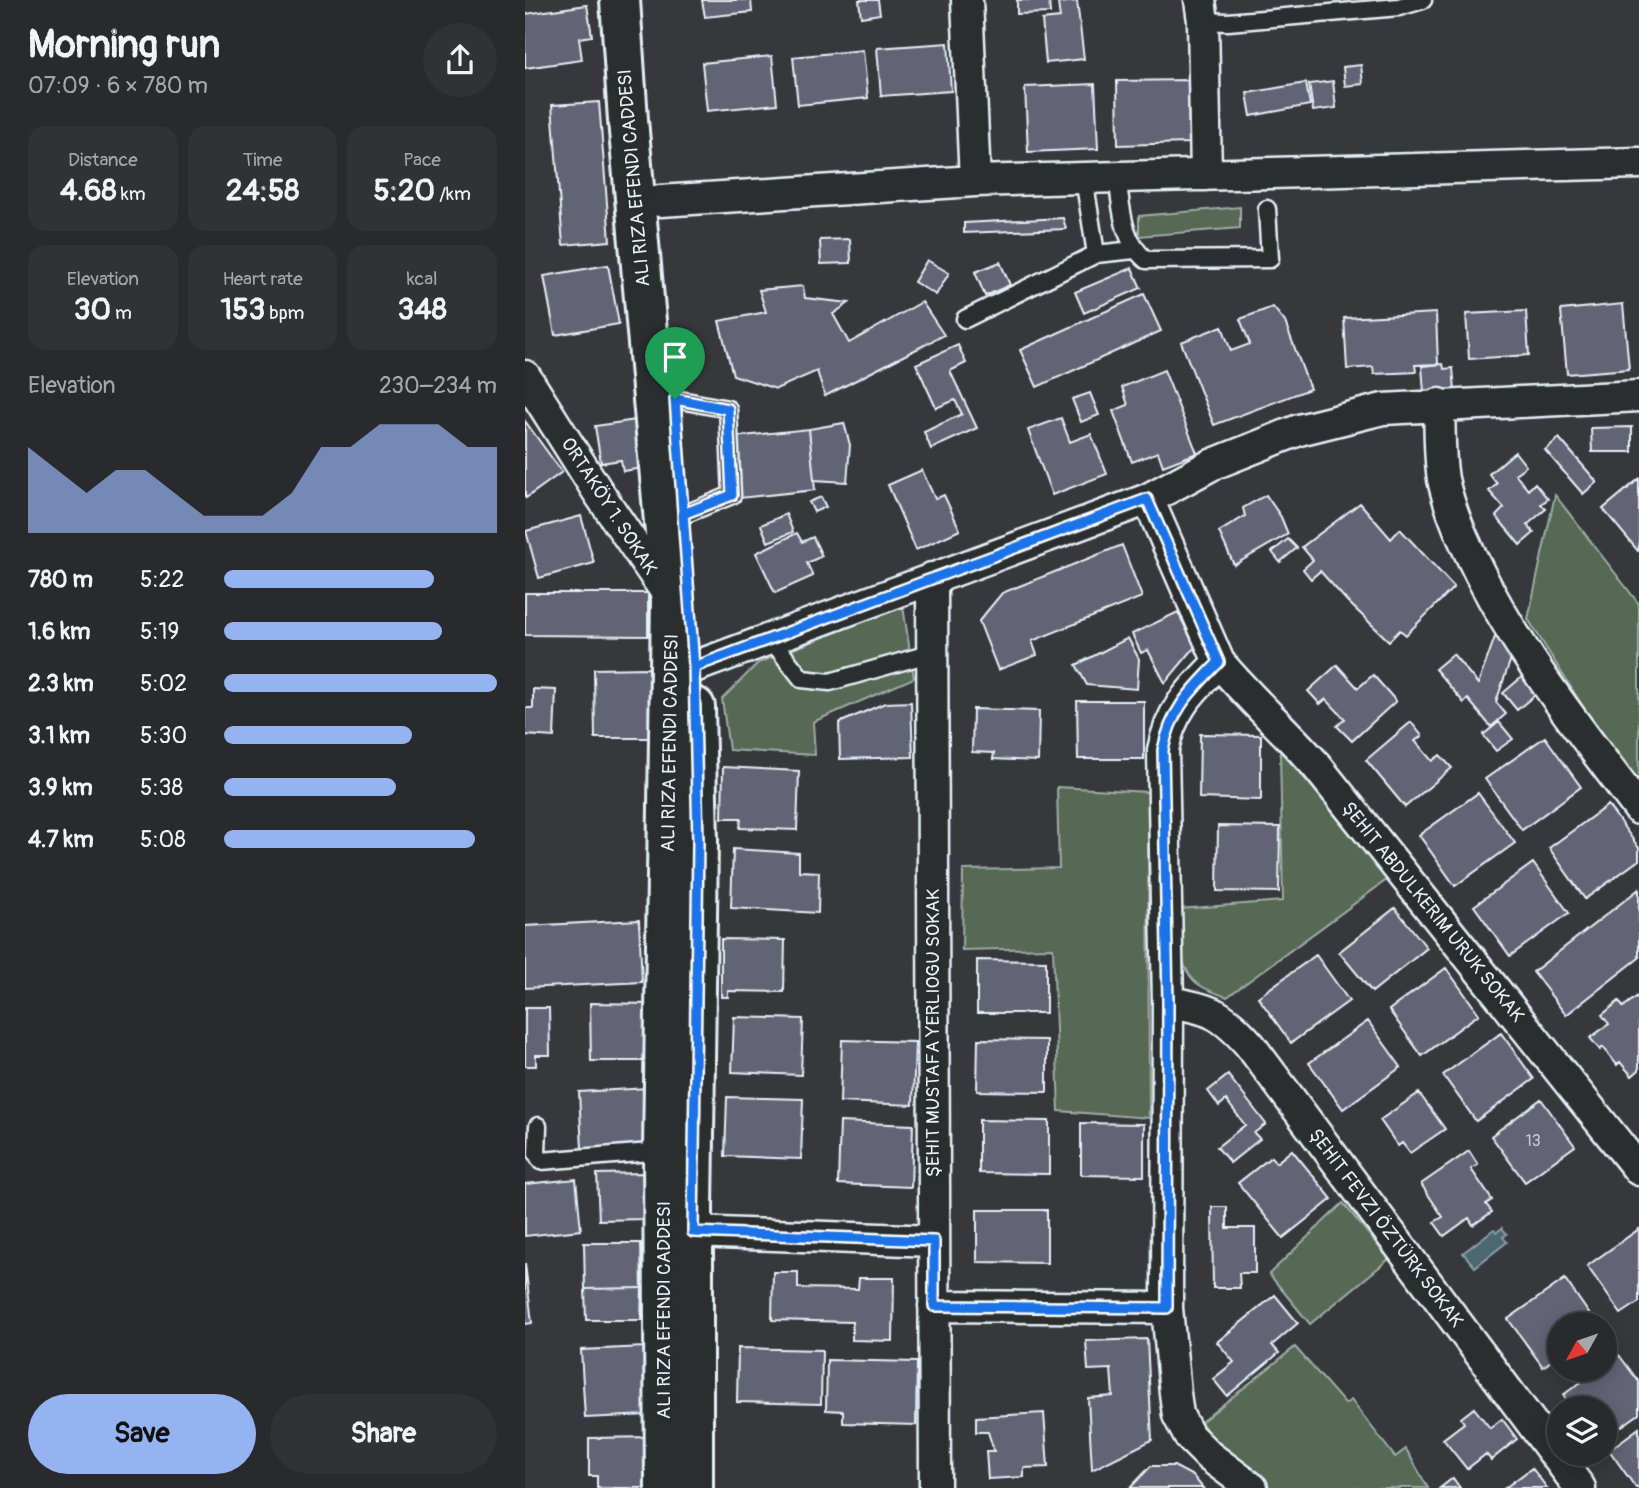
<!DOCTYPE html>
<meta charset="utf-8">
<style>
:root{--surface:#282a2d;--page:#303235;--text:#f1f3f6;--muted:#a5a7aa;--line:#444649;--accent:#95b2f1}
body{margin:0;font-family:Pangolin,sans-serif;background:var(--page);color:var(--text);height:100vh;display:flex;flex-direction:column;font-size:26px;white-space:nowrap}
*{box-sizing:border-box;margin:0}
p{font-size:23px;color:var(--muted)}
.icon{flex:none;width:38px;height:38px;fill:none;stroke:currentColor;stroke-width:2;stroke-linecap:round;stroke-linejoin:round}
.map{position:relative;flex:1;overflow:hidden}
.panel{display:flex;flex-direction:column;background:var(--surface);width:525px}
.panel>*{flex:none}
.needle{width:46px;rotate:230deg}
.buttons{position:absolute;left:1022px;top:1312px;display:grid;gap:14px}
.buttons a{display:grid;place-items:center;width:70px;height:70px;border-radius:50%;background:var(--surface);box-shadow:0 4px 18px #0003,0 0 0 2px var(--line);font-size:35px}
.pin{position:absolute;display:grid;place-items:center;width:60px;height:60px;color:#fff;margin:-72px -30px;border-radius:50% 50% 50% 0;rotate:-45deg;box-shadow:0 0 7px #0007}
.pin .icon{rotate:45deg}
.round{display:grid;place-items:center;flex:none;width:74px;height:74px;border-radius:37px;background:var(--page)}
.head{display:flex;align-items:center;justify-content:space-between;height:119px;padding:0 28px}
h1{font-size:38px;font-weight:700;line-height:52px}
.figures{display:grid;grid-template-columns:repeat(3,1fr);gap:10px;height:119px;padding:7px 28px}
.figures div{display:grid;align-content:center;border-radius:18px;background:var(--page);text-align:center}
.figures b{font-size:30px;font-weight:700}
.figures small{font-size:19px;font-weight:400}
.figures p{font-size:19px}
.chart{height:196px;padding:14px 28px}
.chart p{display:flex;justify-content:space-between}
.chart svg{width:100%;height:126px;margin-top:7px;fill:var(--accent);opacity:.7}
.cta{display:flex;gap:14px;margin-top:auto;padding:14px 28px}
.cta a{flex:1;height:80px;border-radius:42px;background:var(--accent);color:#111;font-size:28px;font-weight:700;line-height:80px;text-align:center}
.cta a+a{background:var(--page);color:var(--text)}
ul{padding:0 28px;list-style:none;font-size:23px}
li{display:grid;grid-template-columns:112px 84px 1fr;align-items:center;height:52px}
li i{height:18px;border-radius:9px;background:var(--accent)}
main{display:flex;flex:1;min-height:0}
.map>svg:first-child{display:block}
.green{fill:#556954;stroke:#9eada6;stroke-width:2}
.water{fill:#4c6770;stroke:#8a9ea6;stroke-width:2}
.building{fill:#646476;stroke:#e8f1f8;stroke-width:2}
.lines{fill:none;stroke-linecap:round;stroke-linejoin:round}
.service-casing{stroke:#e8f1f8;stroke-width:21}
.minor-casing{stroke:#e8f1f8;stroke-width:35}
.primary-casing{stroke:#e8f1f8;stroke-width:44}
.service{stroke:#2a2d2e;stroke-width:16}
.minor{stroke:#2a2d2e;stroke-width:30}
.primary{stroke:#2a2d2e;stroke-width:38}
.route-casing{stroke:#fff;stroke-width:14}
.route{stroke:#1a73e8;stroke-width:9}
.labels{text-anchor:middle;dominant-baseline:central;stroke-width:6;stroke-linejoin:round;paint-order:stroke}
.number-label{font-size:16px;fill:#c7ced8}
.street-label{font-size:19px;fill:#e8f1f8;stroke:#2a2d2e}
</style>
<main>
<section class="panel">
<div class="head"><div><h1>Morning run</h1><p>07:09 · 6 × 780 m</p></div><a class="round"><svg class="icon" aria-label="share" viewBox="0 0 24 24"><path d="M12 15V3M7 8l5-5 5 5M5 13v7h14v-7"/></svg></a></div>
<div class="figures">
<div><p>Distance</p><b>4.68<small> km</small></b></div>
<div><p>Time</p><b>24:58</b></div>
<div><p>Pace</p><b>5:20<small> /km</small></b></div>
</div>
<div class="figures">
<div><p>Elevation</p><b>30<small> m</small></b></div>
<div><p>Heart rate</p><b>153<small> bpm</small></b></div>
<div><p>kcal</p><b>348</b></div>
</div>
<div class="chart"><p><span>Elevation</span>230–234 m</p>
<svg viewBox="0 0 160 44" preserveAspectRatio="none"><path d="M0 44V14L10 22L20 30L30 22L40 22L50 30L60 38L70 38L80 38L90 30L100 14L110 14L120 6L130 6L140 6L150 14L160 14V44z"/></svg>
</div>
<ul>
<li><b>780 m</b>5:22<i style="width:77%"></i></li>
<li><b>1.6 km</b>5:19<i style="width:80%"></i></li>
<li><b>2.3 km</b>5:02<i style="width:100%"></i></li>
<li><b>3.1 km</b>5:30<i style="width:69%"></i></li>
<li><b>3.9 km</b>5:38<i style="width:63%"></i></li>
<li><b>4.7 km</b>5:08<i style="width:92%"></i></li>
</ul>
<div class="cta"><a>Save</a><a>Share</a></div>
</section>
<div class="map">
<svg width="1114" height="1488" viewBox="0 0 1114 1488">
<rect width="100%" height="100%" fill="#36383c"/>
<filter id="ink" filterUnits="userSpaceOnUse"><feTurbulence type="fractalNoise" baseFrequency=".0143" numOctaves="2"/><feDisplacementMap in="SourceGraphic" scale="14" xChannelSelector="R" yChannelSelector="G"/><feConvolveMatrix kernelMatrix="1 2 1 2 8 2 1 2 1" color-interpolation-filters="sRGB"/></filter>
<g filter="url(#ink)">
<!-- green -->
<path class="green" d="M715,207v21l-101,8v-20z
M1030,495l84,109v176l-52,-67 -59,-94z
M378,606l11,72 -101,44 2,33 -86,-5 -7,-51 36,-36z
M755,751l112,125 -165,121c-8,-3 -18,-6 -26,-11 -25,-15 -21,-51 -22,-77l104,-8z
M532,787l91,5 1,326 -90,-7 -6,-163 -91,2 1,-80 96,-2z
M818,1203l46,56 -79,65 -41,-50z
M770,1347l50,57 6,-4 44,57 11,-8 22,39h-161l-46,-36 -20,-30z"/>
<!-- water -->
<path class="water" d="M977,1228l5,6 -4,3 4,5 -32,25 -12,-14 31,-24 3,3z"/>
<!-- building -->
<path class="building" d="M177,0h49l1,12 -47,5z
M334,0h19l2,14 -19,3z
M492,0h32l1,13 -33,1z
M552,1l7,58 -38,4 -4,-43 18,-2 -2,-15z
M62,5l5,31 -13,2 3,22 -57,8v-54z
M423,43l3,48 -70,5 -4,-48z
M338,50l5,48 -70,7 -5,-48z
M247,56l5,48 -70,7 -5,-48z
M836,65l2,19 -18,2 -2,-19z
M663,80l1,63 -71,2 -1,-64z
M808,81l3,27 -23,3 -4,-27z
M781,83l4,22 -59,11 -4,-23z
M570,84l3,65 -70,3 -3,-65z
M74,102l11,139 -47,4 -11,-140z
M538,218l3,11 -102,4v-10z
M325,239l1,24 -30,1 -1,-24z
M402,260l22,13 -13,22 -22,-13z
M475,262l10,23 -25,11 -10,-24z
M83,265l11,59 -64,11 -11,-59z
M607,268l9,20 -57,25 -9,-21z
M278,286l2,12 44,5 -16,11 16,29 73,-41 22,33 -119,61 -8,-25 -41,18 -43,-14 -14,-54 47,-9 -7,-22z
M619,294l17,37 -124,56 -17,-37z
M1098,304l6,65 -62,5 -6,-64z
M748,307l12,15 25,67 -96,36 -33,-83 41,-16 9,25 19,-7 -10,-25z
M1001,311l3,44 -60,4 -3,-45z
M911,313l2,51 -23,1 1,7 -42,2 -1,-7 -26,2 -3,-51z
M433,345l8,18 -16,8 27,57 -46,21 -7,-17 38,-18 -7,-14 -19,8 -20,-44z
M918,364l1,5 9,-1 2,22 -31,3 -2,-27z
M639,370l33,83 -34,13 -5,-14 -26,10 -19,-51 15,-6 -6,-18z
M565,393l9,22 -18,7 -9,-23z
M536,418l9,24 21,-8 16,40 -55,21 -24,-65z
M111,420l7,48 -20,3 -2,-11 -20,3 -6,-37z
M0,421l37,51 -36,26 -1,-2z
M319,423l6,22 -3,37 -33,-2 -5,-51z
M1107,427v25h-40l-1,-24z
M284,429l6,61 -75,8 -6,-61z
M1034,438l38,44 -14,12 -38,-44z
M990,452l11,14 -11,8 13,16 7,-7 13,16 -7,5 5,5 -19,16 7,8 -14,12 -24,-29 8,-8 -15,-17 8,-7 -8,-10z
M397,470l13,29 9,-4 16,35 -44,20 -28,-65z
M1114,479v71l-1,1 -35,-42z
M741,495l15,22 7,17 -54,31 -15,-33 26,-16 -2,-8z
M296,497l5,10 -12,5 -5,-10z
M835,503l31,36 9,-10 54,58 -48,48 -6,-5 -11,11 -42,-40 -27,-30 -9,8 -8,-10 10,-9 -11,-13z
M261,514l7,18 -25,10 -7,-17z
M56,516l13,47 -55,15 -13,-47z
M272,533l5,9 11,-5 9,19 -15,7 6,13 -38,17 -19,-40z
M763,539l9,9 -17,14 -8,-10z
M597,545l20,52 -110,44 5,14 -39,15 -19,-49 23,-28z
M0,593h123v43l-123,-1z
M653,612l17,35 -30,36 -17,-33 -7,3 -9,-19z
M970,637l21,7 -20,58 10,12 -15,13 -23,-28 -4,4 -29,-34 18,-15 25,30z
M603,638l11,21 -2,30 -50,-4 -11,-20z
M812,665l21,23 15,-13 23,26 -44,40 -15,-15 8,-7 -19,-20 -6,5 -12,-13z
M124,668l1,70h-55l-1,-69z
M998,676l14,17 -20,17 -14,-17z
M8,689l23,1 -2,47 -29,-2v-27h8z
M552,701h67v58h-66z
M386,702l2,55 -73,2 -1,-36 46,-20z
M448,709l66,2 -1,50 -45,-2 1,-6 -22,-1z
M886,722l11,14 -7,5 17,20 8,-6 12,13 -47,39 -39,-47z
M974,722l14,17 -17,12 -13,-16z
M675,734l61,1v65l-62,-2z
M1020,737l36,50 -59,43 -37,-51z
M198,767l76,4 -2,59 -57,-2 1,-10h-19z
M953,793l37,50 -60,43 -36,-51z
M1083,805l31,43v12l-54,39 -36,-51z
M693,826l62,1 -1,65 -62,-1z
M208,849l66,4v18l20,1 -1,41 -87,-5z
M1008,863l36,50 -59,43 -36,-50z
M1114,889v69l-73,57 -33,-43z
M870,908l32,40 -55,44 -33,-40z
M114,920l3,62 -117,6v-62z
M196,939l64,1 -1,52 -56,-1v6h-7z
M791,955l33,46 -58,42 -33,-46z
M452,960l69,1v52h-69z
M921,968l33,46 -57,42 -33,-46z
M1114,995v75l-7,6 -12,-14 -3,3 -14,-18 -3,3 -10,-12 19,-14 -7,-9 17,-14 4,6z
M65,1003l65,1 -1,57h-63z
M0,1008h24l1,47h-14v11h-11z
M209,1017l69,2 -2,56 -69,-3z
M843,1021l33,46 -58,42 -34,-46z
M976,1033l33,46 -58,42 -33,-46z
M453,1039l69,1v52l-70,-1z
M317,1040l73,2 -2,63 -73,-3z
M703,1075l38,49 -12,9 6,6 -30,24 -13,-16 28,-22 -19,-25 -7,6 -11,-15z
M123,1088l3,57 -69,4 -3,-57z
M894,1093l26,36 -35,24 -8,-10 -4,3 -18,-26z
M202,1097l76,2 -2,60 -76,-3z
M1016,1099l34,47 -50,36 -34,-46z
M454,1120l70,1v53l-70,-1z
M315,1122l73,3 -2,62 -73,-3z
M556,1123l63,1v52l-63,-1z
M767,1150l40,49 -49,39 -45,-55 33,-26 5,6z
M944,1151l9,14 -7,4 21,31 -6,4 6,8 -19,13 -4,-7 -25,18 -10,-14 9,-5 -22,-33z
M120,1173l1,46 -47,1 -2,-46z
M51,1179l5,51 -56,6v-52z
M687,1207h15v21h28v45h-16l1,15h-27z
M452,1210h70v53l-70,-1z
M1114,1229v73l-18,12 -34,-48z
M59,1243h57l1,45 -57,1z
M0,1263l7,60 -7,1z
M248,1272h25v16l60,1 1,-11h35l-1,63 -41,-1v-18l-80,-2z
M1040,1279l32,46h-38v30l-16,12 -35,-48z
M117,1288l-1,32h-55l-1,-31z
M750,1295l23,28 -26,22 7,8 -52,43 -14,-17 21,-17 -17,-20z
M622,1339l5,101 -60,30 -4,-72 25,-2 -2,-27 -23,1 -2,-29z
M120,1347l4,68 -64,3 -4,-68z
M213,1348l84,2 -1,54 -84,-2z
M1094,1355l20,27v32l-34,24v-29h-33l-9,-14 35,-25h7v-5z
M302,1360l90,2 -1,63 -73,-2v-12l-17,-1z
M949,1408l16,20 12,-9 15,20 -26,21 -5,-6 -19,15 -24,-30 21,-16 -3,-5z
M519,1413l4,54 -24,1v9l-36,2 -2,-28h8l-6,-19h-12v-15z
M1114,1428v60h-3l-27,-38z
M130,1437l1,51h-59v-12h-8v-38z
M626,1466h23l19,10 10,12h-73z
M1007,1468l15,20h-42z
M928,1478l7,10h-20z"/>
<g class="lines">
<!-- service casing -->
<g class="service-casing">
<path id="service" d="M678,21l25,1 171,-15 24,-7
M592,177c5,31 4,62 29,83l124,-1 -3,-50
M559,178l12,76 38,-4
M440,319l131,-65
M150,399l53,10 4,86 -49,20
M245,638l32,41 28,3 102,-29
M13,1126l-1,28 4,7 122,-10"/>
</g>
<!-- minor casing -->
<g class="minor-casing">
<path id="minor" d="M442,0l8,181
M675,0l3,21 3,154
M135,201l315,-20 664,-18
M0,376l73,116 73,107
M914,404c1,25 0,51 4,75 7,33 22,65 37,95 43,85 102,159 159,235
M623,499l71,163c-28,29 -48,47 -56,88l5,252 -1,306 8,85 3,22 11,21 20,20 43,32
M407,578l3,910
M694,662c30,36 65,67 96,102l324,406
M169,667l454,-168 63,-34 88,-35 84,-21 256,-13
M643,1002c41,6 54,11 82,43l330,443
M168,1232l241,9
M409,1306l233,2"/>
</g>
<!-- primary casing -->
<g class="primary-casing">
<path id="primary" d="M95,0l8,120 43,480 -8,551 2,337
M168,1488v-279l5,-367 -3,-135"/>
</g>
<!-- service -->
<use href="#service" class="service"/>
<!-- minor -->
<use href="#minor" class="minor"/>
<!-- primary -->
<use href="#primary" class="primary"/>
</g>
</g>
<g class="lines" filter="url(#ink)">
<!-- route casing -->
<g class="route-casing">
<path id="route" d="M150,399l53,10 4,86 -49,19 11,153 4,175 -5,390 241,9v65l233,2 1,-306 -5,-252c8,-41 28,-59 56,-88l-72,-163 -453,168 -19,-268"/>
</g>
<!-- route -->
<use href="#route" class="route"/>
</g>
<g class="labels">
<!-- number labels -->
<g class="number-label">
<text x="1008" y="1141">13</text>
</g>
<!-- street labels -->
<g class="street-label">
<text transform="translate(109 178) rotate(-95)">ALI RIZA EFENDI CADDESI</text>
<text transform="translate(84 506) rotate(57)">ORTAKÖY 1. SOKAK</text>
<text transform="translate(145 743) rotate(-89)">ALI RIZA EFENDI CADDESI</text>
<text transform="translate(908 912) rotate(51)">ŞEHIT ABDULKERIM URUK SOKAK</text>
<text transform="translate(408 1033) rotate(-90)">ŞEHIT MUSTAFA YERLIOGU SOKAK</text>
<text transform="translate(861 1228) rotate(53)">ŞEHIT FEVZI ÖZTÜRK SOKAK</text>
<text transform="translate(139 1310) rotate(-90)">ALI RIZA EFENDI CADDESI</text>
</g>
</g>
</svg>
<div class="buttons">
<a><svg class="needle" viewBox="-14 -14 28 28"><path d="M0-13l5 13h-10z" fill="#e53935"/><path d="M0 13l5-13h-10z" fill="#a5a7aa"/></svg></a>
<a><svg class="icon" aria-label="layers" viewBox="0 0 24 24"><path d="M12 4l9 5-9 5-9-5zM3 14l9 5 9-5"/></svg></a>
</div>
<div class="pin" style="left:150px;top:399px;background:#1e9e55"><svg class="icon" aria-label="arrive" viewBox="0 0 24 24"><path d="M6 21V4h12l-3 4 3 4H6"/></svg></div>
</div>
</main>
